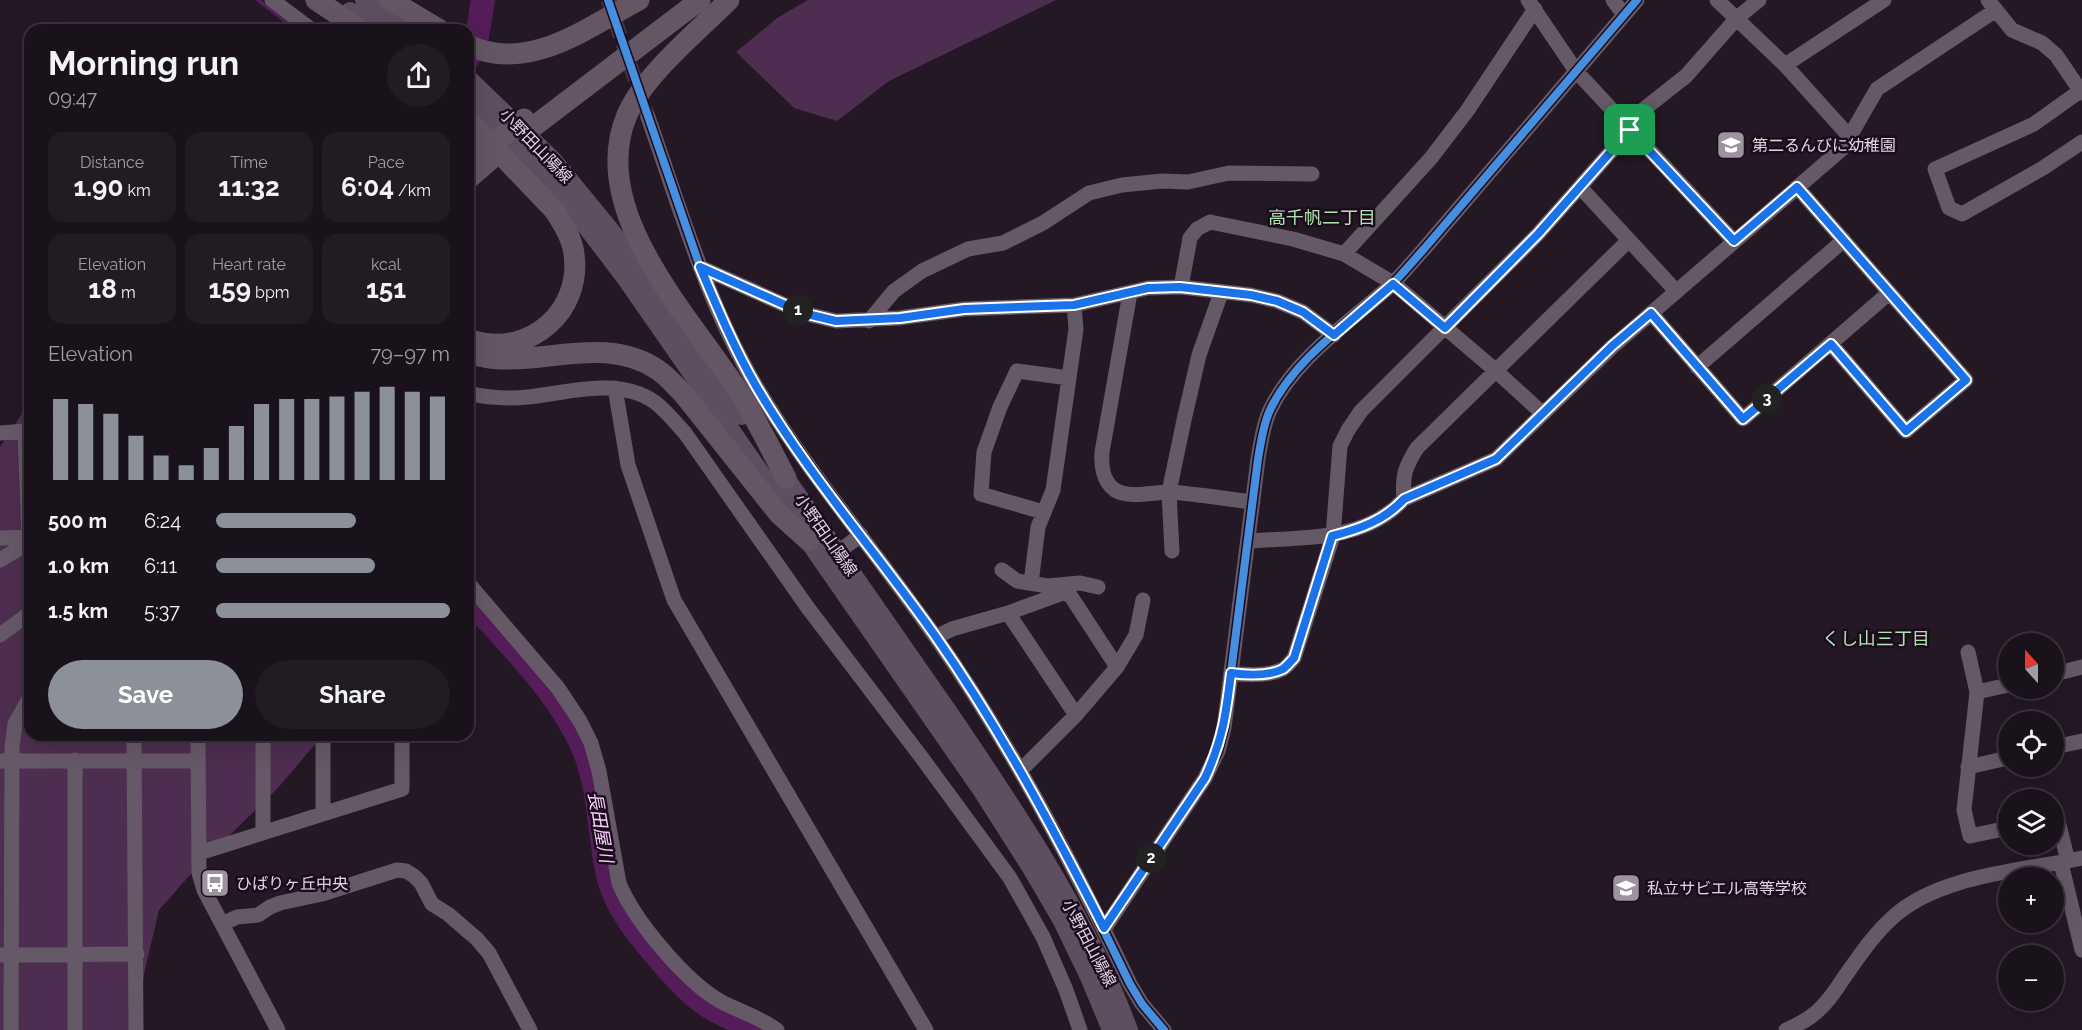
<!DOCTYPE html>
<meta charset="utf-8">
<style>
:root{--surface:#1a121b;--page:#231b24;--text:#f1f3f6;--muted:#9f9ea3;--line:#38323a;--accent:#8c9099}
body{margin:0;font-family:Raleway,"Noto Sans JP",sans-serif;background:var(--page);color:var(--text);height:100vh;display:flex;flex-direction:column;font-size:22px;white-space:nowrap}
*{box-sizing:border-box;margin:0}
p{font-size:20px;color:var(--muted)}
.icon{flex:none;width:33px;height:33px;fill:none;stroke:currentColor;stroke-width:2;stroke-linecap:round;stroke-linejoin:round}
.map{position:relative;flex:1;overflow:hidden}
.details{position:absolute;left:24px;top:24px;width:450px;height:717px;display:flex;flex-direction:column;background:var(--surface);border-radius:18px;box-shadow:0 6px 24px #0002,0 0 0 2px var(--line)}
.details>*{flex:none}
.needle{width:39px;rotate:339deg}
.fabs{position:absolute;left:1998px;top:633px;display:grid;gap:12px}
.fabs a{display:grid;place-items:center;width:66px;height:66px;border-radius:50%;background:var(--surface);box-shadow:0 6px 24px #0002,0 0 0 2px var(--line);font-size:30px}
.pin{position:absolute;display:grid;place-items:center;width:51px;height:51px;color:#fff;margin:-26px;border-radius:12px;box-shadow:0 3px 9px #0006}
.km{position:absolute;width:30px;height:30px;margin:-15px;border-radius:50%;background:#222;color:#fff;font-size:16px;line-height:30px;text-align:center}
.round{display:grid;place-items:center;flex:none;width:63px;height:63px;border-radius:32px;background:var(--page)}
.summary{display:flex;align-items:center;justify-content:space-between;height:102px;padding:0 24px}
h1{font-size:33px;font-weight:700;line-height:45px}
.figures{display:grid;grid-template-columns:repeat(3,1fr);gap:9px;height:102px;padding:6px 24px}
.figures div{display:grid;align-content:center;border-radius:15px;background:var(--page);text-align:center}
.figures b{font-size:26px;font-weight:700}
.figures small{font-size:16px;font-weight:400}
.figures p{font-size:16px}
.chart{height:168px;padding:12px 24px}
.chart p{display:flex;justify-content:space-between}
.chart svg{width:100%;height:108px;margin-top:6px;stroke:var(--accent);stroke-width:6}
.cta{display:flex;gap:12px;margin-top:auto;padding:12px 24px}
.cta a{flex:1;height:69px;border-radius:36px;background:var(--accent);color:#fff;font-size:24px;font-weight:700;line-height:69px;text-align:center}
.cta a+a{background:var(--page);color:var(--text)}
ul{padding:0 24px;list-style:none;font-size:20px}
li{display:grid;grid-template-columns:96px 72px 1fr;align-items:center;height:45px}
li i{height:15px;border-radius:8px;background:var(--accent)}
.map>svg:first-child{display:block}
.green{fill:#4d2e50}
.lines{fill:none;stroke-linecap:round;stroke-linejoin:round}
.stream{stroke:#541d59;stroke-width:4}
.river{stroke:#541d59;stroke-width:24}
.minor-tunnel{stroke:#403441;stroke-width:15;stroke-dasharray:15 8;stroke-linecap:butt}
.minor{stroke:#665967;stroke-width:15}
.major{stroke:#5e4e60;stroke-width:18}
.highway{stroke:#645665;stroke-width:21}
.highway-bridge{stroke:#645665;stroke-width:21}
.cycleway-casing{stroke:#1d0a1f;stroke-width:11}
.cycleway{stroke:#468fdf;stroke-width:8}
.route-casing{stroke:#fff;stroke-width:12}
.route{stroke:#1a73e8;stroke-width:8}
.labels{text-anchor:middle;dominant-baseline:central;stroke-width:5;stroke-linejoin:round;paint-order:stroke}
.poi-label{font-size:16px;fill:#e2d4e3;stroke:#1d0a1f;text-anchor:start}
.street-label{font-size:16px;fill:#e2d4e3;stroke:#1d0a1f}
.neighbourhood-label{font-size:18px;fill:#abe5aa;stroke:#1d0a1f}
.water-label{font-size:18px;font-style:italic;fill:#f6d3f8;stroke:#1d0a1f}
</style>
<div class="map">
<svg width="2082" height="1030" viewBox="0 0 2082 1030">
<rect width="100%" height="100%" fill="#231824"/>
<!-- green -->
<path class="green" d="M808,0h248l-167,81 -52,40 -43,-13 -58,-56 41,-34z
M30,395v340h293l-46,54 -80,78 -38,43 -15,64 -7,56h-137v-583l23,-35z"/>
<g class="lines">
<!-- stream -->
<path class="stream" d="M258,0l39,30"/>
<!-- river -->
<path class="river" d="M468,58l9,-21 6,-37
M468,598c41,47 91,93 116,152 16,39 15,84 24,125 8,34 30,59 52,85 14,16 28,32 45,44 17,12 35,18 54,26"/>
<!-- minor-tunnel -->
<path class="minor-tunnel" d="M608,0l40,117"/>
<!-- minor -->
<path class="minor" d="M272,0l40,30
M1528,0l48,71 158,170
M1613,0l11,15
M1717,0l68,65 64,71
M1988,0l24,30 30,13 14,12 26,38
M1785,65l99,-65
M2080,91l-46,33 -99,45 14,39 13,6 81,-46 39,-26
M648,117c32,91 59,186 108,269 53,89 122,168 181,253 76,109 136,225 193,345l12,20 22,26
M1580,187l96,104
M1797,187l169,193 -60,51 -75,-87
M1344,254l87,-96 36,-47 68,-102
M700,267l103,46 33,8 63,-3 65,-9 110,-4 74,-17 33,-1 70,8 26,6 26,11 31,23
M1181,287l9,-49 7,-9 13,-7 83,17 51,15 49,29 102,87 47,43
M1130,293l-28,159c-1,13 1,30 13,38 15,9 38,2 55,2 28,2 56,7 83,10
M1651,313l92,106 146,-126
M869,321l25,-30 28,-20 46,-22 35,-6 40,-20 46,-30 33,-8 40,-4 26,1 41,-9 83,1
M1697,367l147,-127
M615,388l13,77 46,135 252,430
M468,393c20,5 40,6 60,4 40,-4 91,-21 128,6 11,9 20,20 29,30l123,175 114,150 88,120 33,59 23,53 14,40
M0,433l25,-2 4,106 -9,11 -20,12
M1404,499c-2,-23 1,-32 13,-51l211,-207
M1043,512l-62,-18 3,-42 16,-45 17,-36 52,7
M0,538l30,-1
M1249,541c53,-4 116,1 155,-42l92,-40 116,-112 231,-199 34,-59 119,-79
M1172,551l-3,-59 15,-72 15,-65 22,-62
M838,552l23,-17
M1002,570l15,11 31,5 32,-3 18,4
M468,583l90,105 22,33 11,22 8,28 20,112c15,37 66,98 101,118 18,10 40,16 57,29
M1031,583l7,-56 15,-37 23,-161 -2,-24
M1008,613l68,102
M0,635l30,-22
M936,637l16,-8 56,-16 55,-20 7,2 47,72
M1968,652l9,40 -13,118 6,26 38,-8
M1231,673c15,2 38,3 52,-4 4,-2 8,-8 11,-11l39,-122 7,-90 8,-16 13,-19 177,-177 92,-104 4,-13 52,-41 51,-58 22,-18
M2054,674l28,-7
M1977,692l31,-7
M134,735l2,295
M198,735l1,138 5,17 74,140
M323,735v79
M2054,747l28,-6
M75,760v270
M0,761h198
M1968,767l40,-9
M1021,770l55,-55 41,-48 19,-32 7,-35
M2054,818l3,-1 11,44
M263,832v-97
M199,853l203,-64v-54
M2061,863l21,87
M222,924l15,-7 21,-2 12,-8 10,-4 42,-9 75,-24 9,1 8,5 7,7 11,21 16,10 29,25 12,14 41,77
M1104,929l101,-151 13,-27 6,-23 34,-269c3,-17 5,-34 12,-49 24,-51 79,-87 120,-124 12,-11 23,-25 34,-37l213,-249
M0,955l137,-1
M11,1030l1,-283 3,-23 15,-27
M1786,1030c9,-4 20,-9 28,-16 12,-9 21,-23 29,-35 15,-21 30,-44 49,-61 46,-43 130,-47 190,-60"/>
<!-- major -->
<path class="major" d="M364,0l43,30
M350,11l28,19
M468,78l85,82 59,72 130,184
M468,100l73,72 44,53 41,54 354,509 51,80 31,53 27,56 22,53
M779,468c57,82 114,164 171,246 68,100 137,202 179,316"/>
<!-- highway -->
<path class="highway" d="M316,0l45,30
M390,0l50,30
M729,0c-31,31 -86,76 -102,115 -41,97 65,203 113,279 17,26 31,56 46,84
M468,45c60,29 120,-18 171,-45
M468,120l87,91c8,13 17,27 19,43 8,57 -44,103 -100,87
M533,127l167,-127
M468,179l22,-19
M468,353c10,3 21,6 32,6 54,2 109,-22 158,11 10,7 19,17 27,26l94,118 30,27"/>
<!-- highway-bridge -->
<path class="highway-bridge" d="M481,153l43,-34"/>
<!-- cycleway casing -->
<g class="cycleway-casing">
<path id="cycleway" d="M608,0l92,267 27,64 29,54 22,35 29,42 129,175 61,92 63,112 70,143 12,20 22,26
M1104,929l101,-151 13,-27 6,-23 34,-269c3,-17 5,-34 12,-49 24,-51 79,-87 120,-124 12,-11 23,-25 34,-37l213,-249"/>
</g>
<!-- cycleway -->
<use href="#cycleway" class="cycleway"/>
</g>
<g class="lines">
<!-- route casing -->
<g class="route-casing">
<path id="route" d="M1630,130l104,111 63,-54 169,193 -60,51 -75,-87 -88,75 -92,-106 -39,33 -116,113 -92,40c-19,21 -44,30 -72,37l-38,122c-3,3 -7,8 -11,11 -14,7 -37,6 -52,4 -5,41 -8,66 -26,105l-101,150c-51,-100 -103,-198 -168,-291 -59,-84 -128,-162 -180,-251 -22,-38 -39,-79 -56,-119l103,46 33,8 64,-3 64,-9 110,-4 74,-17 32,-1 71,8 26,6 26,11 31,23 59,-51 52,44 93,-94z"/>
</g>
<!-- route -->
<use href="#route" class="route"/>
</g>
<!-- icons -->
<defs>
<g id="school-square" transform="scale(1.5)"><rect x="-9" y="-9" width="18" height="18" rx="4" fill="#9f92a0" stroke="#1d0a1f"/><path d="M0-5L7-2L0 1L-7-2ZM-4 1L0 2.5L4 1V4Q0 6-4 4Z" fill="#fff"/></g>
<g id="bus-square" transform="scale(1.5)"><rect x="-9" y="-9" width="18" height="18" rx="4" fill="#9f92a0" stroke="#1d0a1f"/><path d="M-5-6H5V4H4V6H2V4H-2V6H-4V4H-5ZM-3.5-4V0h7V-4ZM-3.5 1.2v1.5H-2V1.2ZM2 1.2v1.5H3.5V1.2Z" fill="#fff"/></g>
</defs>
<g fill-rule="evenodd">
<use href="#school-square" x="1731" y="145"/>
<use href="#bus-square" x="215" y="883"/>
<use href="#school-square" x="1626" y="888"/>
</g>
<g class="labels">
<!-- poi labels -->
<g class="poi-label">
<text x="1752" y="145">第二るんびに幼稚園</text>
<text x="236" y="883">ひばりヶ丘中央</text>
<text x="1647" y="888">私立サビエル高等学校</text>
</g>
<!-- street labels -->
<g class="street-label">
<text transform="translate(536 146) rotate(46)">小野田山陽線</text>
<text transform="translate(826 535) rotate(55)">小野田山陽線</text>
<text transform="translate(1089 943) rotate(62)">小野田山陽線</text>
</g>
<!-- neighbourhood labels -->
<g class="neighbourhood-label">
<text x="1322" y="217">高千帆二丁目</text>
<text x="1876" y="638">くし山三丁目</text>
</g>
<!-- water labels -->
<g class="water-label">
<text transform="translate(601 827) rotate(80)">長田屋川</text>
</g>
</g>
</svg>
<div class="fabs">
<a><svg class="needle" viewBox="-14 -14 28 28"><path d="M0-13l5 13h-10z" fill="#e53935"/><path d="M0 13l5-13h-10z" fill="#9f9ea3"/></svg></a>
<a><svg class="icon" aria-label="locate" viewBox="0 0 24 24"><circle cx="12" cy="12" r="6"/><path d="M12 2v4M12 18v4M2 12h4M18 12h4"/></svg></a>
<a><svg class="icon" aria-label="layers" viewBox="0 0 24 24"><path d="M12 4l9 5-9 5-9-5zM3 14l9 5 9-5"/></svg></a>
<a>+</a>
<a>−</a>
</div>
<div class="pin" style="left:1630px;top:130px;background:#1e9e55"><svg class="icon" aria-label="arrive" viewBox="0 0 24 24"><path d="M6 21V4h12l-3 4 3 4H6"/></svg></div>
<b class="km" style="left:798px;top:310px">1</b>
<b class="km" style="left:1151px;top:858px">2</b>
<b class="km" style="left:1767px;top:399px">3</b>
<section class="details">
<div class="summary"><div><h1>Morning run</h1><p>09:47</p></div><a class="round"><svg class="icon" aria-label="share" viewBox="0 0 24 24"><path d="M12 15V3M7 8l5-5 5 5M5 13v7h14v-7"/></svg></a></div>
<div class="figures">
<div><p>Distance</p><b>1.90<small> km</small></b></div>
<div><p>Time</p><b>11:32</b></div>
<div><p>Pace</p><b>6:04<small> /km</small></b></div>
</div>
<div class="figures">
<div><p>Elevation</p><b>18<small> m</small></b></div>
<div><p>Heart rate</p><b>159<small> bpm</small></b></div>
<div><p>kcal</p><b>151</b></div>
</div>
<div class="chart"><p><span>Elevation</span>79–97 m</p>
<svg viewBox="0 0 160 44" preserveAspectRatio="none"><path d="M5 44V11M15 44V13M25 44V17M35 44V26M45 44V34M55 44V38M65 44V31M75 44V22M85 44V13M95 44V11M105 44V11M115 44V10M125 44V8M135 44V6M145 44V8M155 44V10"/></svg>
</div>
<ul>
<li><b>500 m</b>6:24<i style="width:60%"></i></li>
<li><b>1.0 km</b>6:11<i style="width:68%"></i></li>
<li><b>1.5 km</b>5:37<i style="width:100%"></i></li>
</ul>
<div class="cta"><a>Save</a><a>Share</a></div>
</section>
</div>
